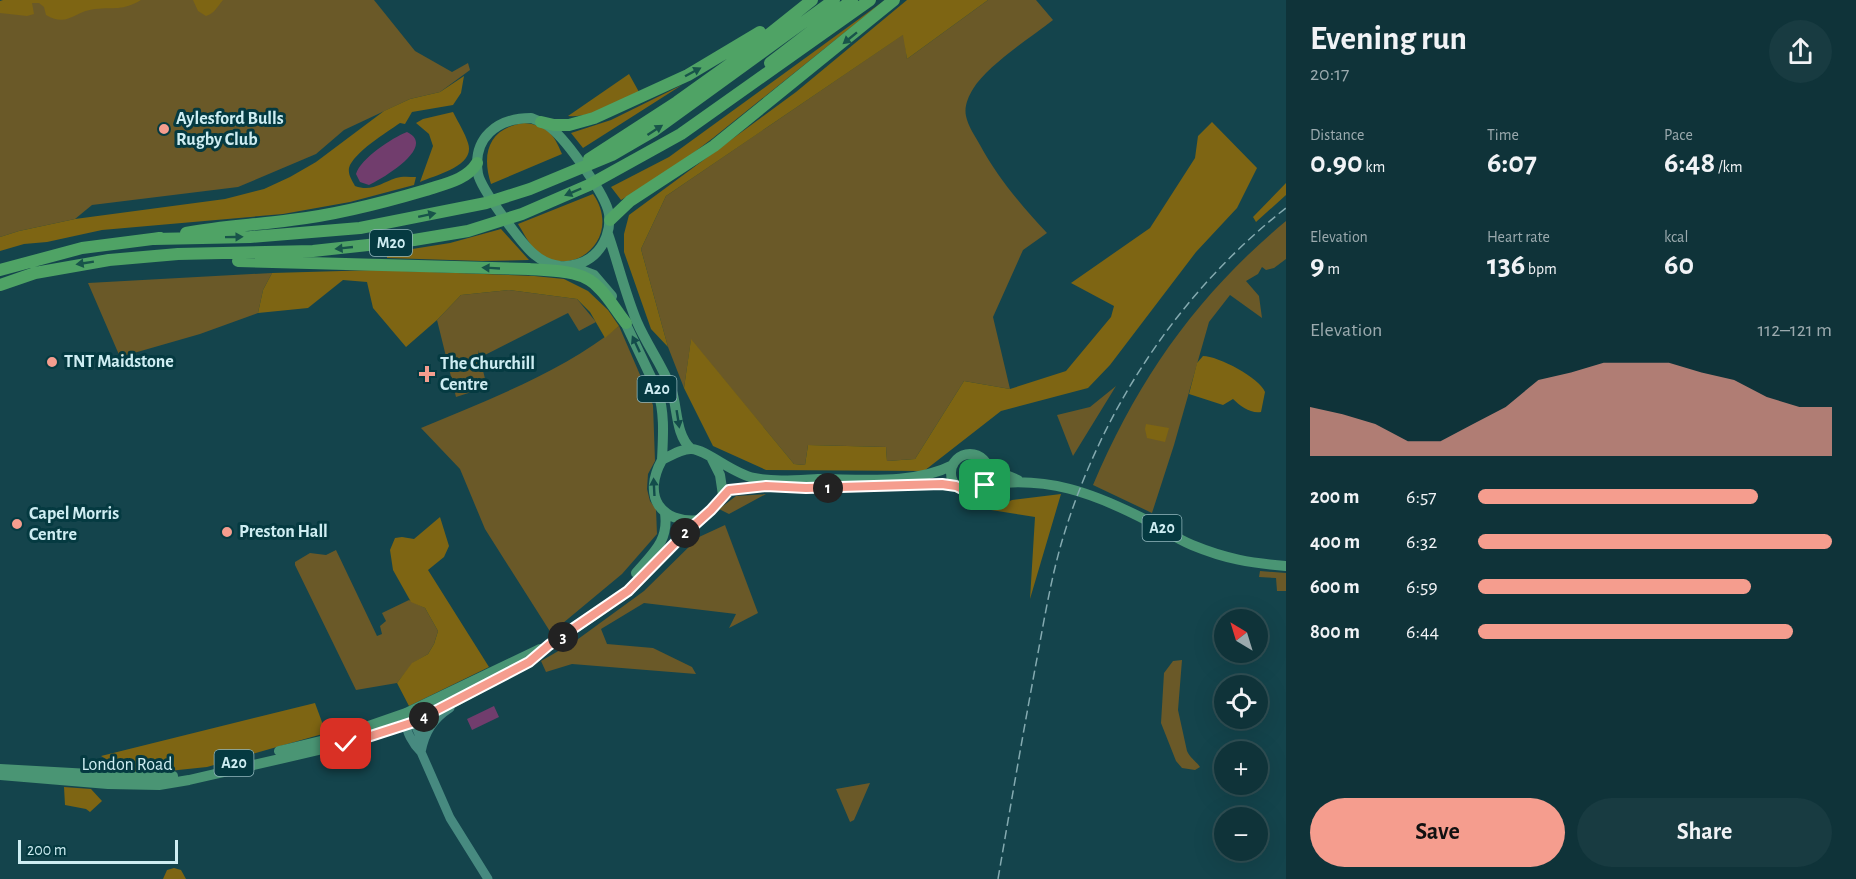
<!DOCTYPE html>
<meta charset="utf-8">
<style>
:root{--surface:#0f3339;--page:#183b41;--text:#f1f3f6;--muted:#9baaae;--line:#2f4e53;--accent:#f59d8e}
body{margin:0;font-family:"Alegreya Sans",sans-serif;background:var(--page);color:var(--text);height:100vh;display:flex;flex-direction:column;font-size:22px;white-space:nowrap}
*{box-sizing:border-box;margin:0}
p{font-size:20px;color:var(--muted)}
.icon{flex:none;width:33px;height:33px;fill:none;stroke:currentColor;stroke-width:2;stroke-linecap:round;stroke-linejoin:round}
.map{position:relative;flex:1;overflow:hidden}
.panel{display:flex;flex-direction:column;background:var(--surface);width:570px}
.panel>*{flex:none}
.needle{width:39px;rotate:322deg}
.buttons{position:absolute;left:1214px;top:609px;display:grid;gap:12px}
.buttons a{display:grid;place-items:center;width:54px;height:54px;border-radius:50%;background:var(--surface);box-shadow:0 6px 24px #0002,0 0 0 2px var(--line);font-size:30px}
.scale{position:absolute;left:18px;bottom:15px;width:160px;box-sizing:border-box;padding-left:6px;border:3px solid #ceedf2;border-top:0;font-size:16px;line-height:21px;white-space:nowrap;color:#ceedf2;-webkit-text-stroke:4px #053a41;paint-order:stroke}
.pin{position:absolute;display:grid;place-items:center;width:51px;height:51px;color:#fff;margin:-26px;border-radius:12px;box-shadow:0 3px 9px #0006}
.km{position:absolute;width:30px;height:30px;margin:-15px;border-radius:50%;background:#222;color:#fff;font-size:16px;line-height:30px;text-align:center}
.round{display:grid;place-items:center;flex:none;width:63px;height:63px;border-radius:32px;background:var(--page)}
.head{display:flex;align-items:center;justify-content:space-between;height:102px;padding:0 24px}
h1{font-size:33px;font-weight:700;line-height:45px}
.stats{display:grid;grid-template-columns:repeat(3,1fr);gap:9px;height:102px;padding:6px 24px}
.stats div{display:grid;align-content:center}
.stats b{font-size:30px;font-weight:700}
.stats small{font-size:16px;font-weight:400}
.stats p{font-size:16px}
.chart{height:168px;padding:12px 24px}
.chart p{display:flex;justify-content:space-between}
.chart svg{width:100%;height:108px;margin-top:6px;fill:var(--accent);opacity:.7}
.button{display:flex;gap:12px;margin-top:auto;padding:12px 24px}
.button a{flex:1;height:69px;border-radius:36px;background:var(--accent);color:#111;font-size:24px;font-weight:700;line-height:69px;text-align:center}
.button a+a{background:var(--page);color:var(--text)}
ul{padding:0 24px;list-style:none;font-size:20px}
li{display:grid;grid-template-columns:96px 72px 1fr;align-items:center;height:45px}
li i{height:15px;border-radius:8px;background:var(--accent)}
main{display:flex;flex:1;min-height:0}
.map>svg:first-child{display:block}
.green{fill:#6a5928}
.forest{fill:#7e6513}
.water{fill:#713d6d}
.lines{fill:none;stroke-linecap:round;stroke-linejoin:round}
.secondary{stroke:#478a80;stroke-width:9}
.primary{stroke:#4a9574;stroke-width:10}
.motorway{stroke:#4fa365;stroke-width:12}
.rail{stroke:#84aab0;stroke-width:1.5;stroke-dasharray:9 4.5;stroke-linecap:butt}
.oneway{fill:#18544a}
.oneway2{fill:#134c4b}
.route-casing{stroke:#fff;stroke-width:12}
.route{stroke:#f59d8e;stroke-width:8}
.poi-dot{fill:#f59d8e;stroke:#053a41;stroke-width:2}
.labels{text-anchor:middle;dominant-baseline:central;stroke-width:6;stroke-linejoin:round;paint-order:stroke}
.shield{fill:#053a41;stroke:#92b7bd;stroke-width:1.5}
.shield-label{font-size:16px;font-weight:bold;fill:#ceedf2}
.poi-label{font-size:18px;font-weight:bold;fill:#ceedf2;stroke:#053a41;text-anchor:start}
.street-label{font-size:18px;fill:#ceedf2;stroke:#053a41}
</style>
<main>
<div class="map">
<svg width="1286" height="879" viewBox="0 0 1286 879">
<rect width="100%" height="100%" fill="#14444c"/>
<!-- green -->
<path class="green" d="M19,0h355l41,51 37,21 16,-9 2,7 -30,22 -30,7 -66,31 -28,24 -78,33 -146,18 -17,14 -56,12 -19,6v-232z
M988,0h48l17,20c-23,18 -65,45 -80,69 -5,8 -9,18 -7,27 2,10 9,20 14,29 18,33 41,60 67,88l-24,17 -30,67 17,72 -46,-8 -49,78 -28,2 -1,-14 -78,-2 -3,20 -11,-1 -103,-124 -7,48 -16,-41 -27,-98 25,-53 238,-162 3,25z
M1286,221v38l-12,9 -8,2 -4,-3 -4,7 -12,7 13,15 3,22 -32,-23 -21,27 -35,123 -22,68 -59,-28c45,-106 104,-190 193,-264z
M272,273l-9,17 -5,23 -58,21 -80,23 -32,-74z
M509,290l68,9 19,23 -17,9 -11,-18 -87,44 -3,-7 9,37 -31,10 -19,-77 24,-25z
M619,326l34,79 2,56 -7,13 -1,15 3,12 6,8 1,25 -35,40 -71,59 -66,-104 -25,-60 -39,-41c66,-28 142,-56 198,-102z
M1116,386l-43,70 -16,-41 33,-8z
M766,494l-37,20 -10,-5 17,-13z
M725,525l33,88 -29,15 7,-14 -92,-11 -43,26 6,15 46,4 39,19 4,7 -124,-10 -26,8 -5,-11 33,-19 70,-51 55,-54z
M336,550l41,86 5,-2 -2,-8 6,-5 -4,-8 27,-13 16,8 13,23 -4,13 -6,10 -15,9 -16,20 -41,7 -61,-125v-3l15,-9 16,2z
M1260,571l26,2v18h-9l-1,-13 -17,-1z
M1182,660l-4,50 9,41c3,7 9,10 13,16l-5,3 -13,-2 -6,-7 -15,-38 3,-50 9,-12z
M870,783l-16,37 -4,2 -14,-33z"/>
<!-- forest -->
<path class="forest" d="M141,0c-19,11 -26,7 -46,9 -21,2 -27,19 -49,6l-2,-8 -5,-4h-7l2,11 -7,2 -27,-3v-12l3,-1z
M193,0h30c-6,7 -8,13 -17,16l-8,-5z
M885,0l-172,138 -45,34 -47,28 -10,-13 58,-30z
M907,0h81l-81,59 -4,-24 -237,161 -25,53 27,98 -17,-18 -27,-77v-18l5,-19 167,-123z
M629,74l10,18c-22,11 -46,26 -71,24z
M464,76l-3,17 -8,12 -41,7 -7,12 -5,-1c-13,9 -47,30 -51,45 -1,7 3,12 6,18 17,6 26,-3 41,-8 6,-2 14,-1 20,-1l-2,8 -64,17 -67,12 -181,16 -55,12 -23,2 -24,7v-14l19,-6 56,-12 150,-20 39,-10 26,-12 26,-15 68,-51 26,-12 30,-7z
M682,85l-99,63 -12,-15 40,-13z
M453,112c5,10 12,21 15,31 8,23 -32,32 -48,39l13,-36 -4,-12 -13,-11 7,-4z
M1212,122l45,46 -20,40 -41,44 -86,113 -22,23 -87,23 -77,60 -158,-1 -53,-24 -29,-58 7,-49 103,125 11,1 3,-20 78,2 1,14 28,-2 49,-78 46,8 56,-18 45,-54 3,-11 -43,-23 79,-55 45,-70 3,-22z
M524,123c23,2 30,11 38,31l-71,30c-10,-31 -2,-56 33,-61z
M1286,183v12l-30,27 -3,-5z
M593,194c31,44 -21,88 -57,57 -7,-7 -13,-19 -18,-27z
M501,229l28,31 -47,1 -95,-3v-5l63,-10z
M376,270l158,6 30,3 24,12 20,19 11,16 -14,12 -15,-26 -13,-13 -68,-9 -48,5 -24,25 -31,27 -33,-39 -6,-26 -24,-2 -35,28 -50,5 5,-23 9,-17z
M1203,356c15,0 57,22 62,36l-4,20c-10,2 -21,-6 -28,-13l-10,6 -34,-11 8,-31z
M1146,424l23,4 -4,14 -18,-4 -2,-9z
M1061,494l-31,105 5,-82 -44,-7 21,-10z
M440,517l9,29 -5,11 -16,13 61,97 -80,39 -12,-23 15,-20 16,-9 6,-10 4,-13 -13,-23 -14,-6 -18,-32 -3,-20 5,-12 7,-1 12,2z
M315,703l11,30 -119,34 -67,7 -24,-9 -15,-9z
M64,787l27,2 11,12 -12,11 -4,-3 -21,-4z
M174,868l7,2 5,9h-23l4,-9z"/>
<!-- water -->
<path class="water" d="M407,132c30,14 -23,46 -38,53l-9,-3 -4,-8c5,-16 36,-36 51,-42z
M494,706l5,11 -27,13 -5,-11z"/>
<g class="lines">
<!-- secondary -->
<path class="secondary" d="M409,717l5,5 9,22
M406,720c-1,11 7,24 15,32l29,66 38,61
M421,752c4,-20 12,-33 29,-44"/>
<!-- primary -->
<path class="primary" d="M531,118c8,3 14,5 20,10 16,13 55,67 58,86 2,15 -4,31 -15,41 -9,8 -22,12 -34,11 -8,-1 -18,-5 -25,-11 -12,-9 -54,-66 -57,-81 -6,-36 19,-56 53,-56z
M608,234c10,29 17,59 29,88 10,23 25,43 34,66 7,20 4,46 20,61
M570,266l24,9 18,21
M623,318l35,74c7,22 5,45 4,68
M951 473a19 19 0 1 1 38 0a19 19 0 1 1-38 0Z
M712,459l8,16 3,20
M986,464l13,8 19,8
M985,485c61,-10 109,8 163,36 15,8 29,18 44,24 34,14 58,18 94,21
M700,520c-40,4 -58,-24 -38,-60 8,-4 20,-12 30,-11 15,1 41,25 62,29 20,4 43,2 64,1 43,0 96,6 135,-14
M636,573c17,-20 33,-32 29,-60
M279,751l58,-14 69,-24 134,-64
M0,769l144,8 29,-1
M0,775l108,9 51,1 30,-5 147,-34 70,-21 28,-12 95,-51 20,-17 47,-31 32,-23 54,-55 29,-26 18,-20 37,-4 40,2 124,-4 26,2"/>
<!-- motorway -->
<path class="motorway" d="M770,63l82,-63
M541,122l13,3h15l25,-7 94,-43 72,-43
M589,159l88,-57 70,-50 65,-52
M610,220l20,-19 84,-55 180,-146
M186,233c35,-7 70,-8 105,-13 45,-5 91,-17 135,-30 18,-6 41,-10 51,-27
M154,239l96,-2 110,-9 126,-25 44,-14 82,-34 43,-25 179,-130
M238,261l291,8c24,2 54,0 71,20 10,10 17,23 26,34
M0,270l82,-22 78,-10
M0,285l35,-12 74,-13 69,-6 135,-3 101,-11 54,-9 54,-17 67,-29 92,-51 189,-134"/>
<!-- rail -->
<path class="rail" d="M998,879c12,-70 24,-140 37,-210 8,-42 15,-87 27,-128 39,-131 117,-249 224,-333"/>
</g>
<!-- one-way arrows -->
<defs><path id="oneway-solid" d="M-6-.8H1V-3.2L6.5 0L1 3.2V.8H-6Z" transform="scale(1.5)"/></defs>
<g class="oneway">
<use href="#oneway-solid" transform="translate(850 38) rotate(141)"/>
<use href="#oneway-solid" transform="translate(693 72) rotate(-28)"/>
<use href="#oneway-solid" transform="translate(655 130) rotate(-33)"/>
<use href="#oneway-solid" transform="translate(573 192) rotate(157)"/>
<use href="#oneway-solid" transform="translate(427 215) rotate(-12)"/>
<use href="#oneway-solid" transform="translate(234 237) rotate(-1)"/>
<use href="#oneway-solid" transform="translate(344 248) rotate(174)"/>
<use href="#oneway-solid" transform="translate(85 263) rotate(171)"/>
<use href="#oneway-solid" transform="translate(491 268) rotate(-177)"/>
</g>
<g class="oneway2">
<use href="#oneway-solid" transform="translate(636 344) rotate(-115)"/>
<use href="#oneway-solid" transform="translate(678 419) rotate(81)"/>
<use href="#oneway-solid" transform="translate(654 487) rotate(-93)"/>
</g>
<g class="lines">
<!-- route casing -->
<g class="route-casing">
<path id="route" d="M346,744l68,-22 115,-60 20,-17 79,-54 54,-55 29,-26 18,-20 37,-4 40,2 136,-4 14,2 12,6 13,-3 4,-4"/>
</g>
<!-- route -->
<use href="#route" class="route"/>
</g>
<!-- markers -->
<g class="poi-dot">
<circle cx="164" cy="129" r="6"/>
<circle cx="52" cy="362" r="6"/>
<path d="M424 365h6v6h6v6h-6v6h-6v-6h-6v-6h6z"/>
<circle cx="17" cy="524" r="6"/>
<circle cx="227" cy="532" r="6"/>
</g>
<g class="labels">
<!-- shield labels -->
<g class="shield">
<rect x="370" y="230" width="42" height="26" rx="4.5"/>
<rect x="637.5" y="376" width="39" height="26" rx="4.5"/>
<rect x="1142.5" y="515" width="39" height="26" rx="4.5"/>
<rect x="214.5" y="750" width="39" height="26" rx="4.5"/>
</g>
<g class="shield-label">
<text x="391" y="243">M20</text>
<text x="657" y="389">A20</text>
<text x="1162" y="528">A20</text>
<text x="234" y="763">A20</text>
</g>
<!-- poi labels -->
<g class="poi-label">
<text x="176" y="119">Aylesford Bulls<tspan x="176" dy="21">Rugby Club</tspan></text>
<text x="64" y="362">TNT Maidstone</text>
<text x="440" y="364">The Churchill<tspan x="440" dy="21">Centre</tspan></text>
<text x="29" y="514">Capel Morris<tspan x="29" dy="21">Centre</tspan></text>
<text x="239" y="532">Preston Hall</text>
</g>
<!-- street labels -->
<g class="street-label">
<text x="127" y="765">London Road</text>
</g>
</g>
</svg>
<div class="buttons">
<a><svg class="needle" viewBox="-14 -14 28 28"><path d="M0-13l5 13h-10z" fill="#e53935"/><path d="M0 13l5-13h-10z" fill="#9baaae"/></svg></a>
<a><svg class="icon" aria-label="locate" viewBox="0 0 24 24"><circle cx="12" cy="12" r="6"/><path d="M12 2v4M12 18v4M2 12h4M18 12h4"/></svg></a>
<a>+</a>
<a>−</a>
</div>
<div class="scale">200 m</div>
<div class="pin" style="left:985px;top:485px;background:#1e9e55"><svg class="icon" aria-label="arrive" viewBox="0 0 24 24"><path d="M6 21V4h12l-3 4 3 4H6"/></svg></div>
<div class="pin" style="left:346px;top:744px;background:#d93025"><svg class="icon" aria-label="check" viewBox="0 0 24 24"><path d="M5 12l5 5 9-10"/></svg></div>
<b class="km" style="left:828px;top:488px">1</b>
<b class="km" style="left:685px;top:533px">2</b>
<b class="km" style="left:563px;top:637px">3</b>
<b class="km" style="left:424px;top:717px">4</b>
</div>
<section class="panel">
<div class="head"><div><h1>Evening run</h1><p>20:17</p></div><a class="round"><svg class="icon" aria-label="share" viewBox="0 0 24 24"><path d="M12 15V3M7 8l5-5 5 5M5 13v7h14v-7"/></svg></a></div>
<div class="stats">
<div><p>Distance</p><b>0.90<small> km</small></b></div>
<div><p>Time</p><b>6:07</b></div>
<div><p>Pace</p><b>6:48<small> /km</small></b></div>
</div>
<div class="stats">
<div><p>Elevation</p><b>9<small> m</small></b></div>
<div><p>Heart rate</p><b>136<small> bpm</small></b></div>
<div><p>kcal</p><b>60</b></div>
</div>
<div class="chart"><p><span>Elevation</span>112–121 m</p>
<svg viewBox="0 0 160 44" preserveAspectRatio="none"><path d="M0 44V24L10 27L20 31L30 38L40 38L50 31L60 24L70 13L80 10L90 6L100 6L110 6L120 10L130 13L140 20L150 24L160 24V44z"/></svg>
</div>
<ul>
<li><b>200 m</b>6:57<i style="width:79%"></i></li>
<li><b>400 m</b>6:32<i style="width:100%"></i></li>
<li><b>600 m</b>6:59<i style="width:77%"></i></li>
<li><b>800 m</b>6:44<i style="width:89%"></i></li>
</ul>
<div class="button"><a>Save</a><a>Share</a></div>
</section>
</main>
